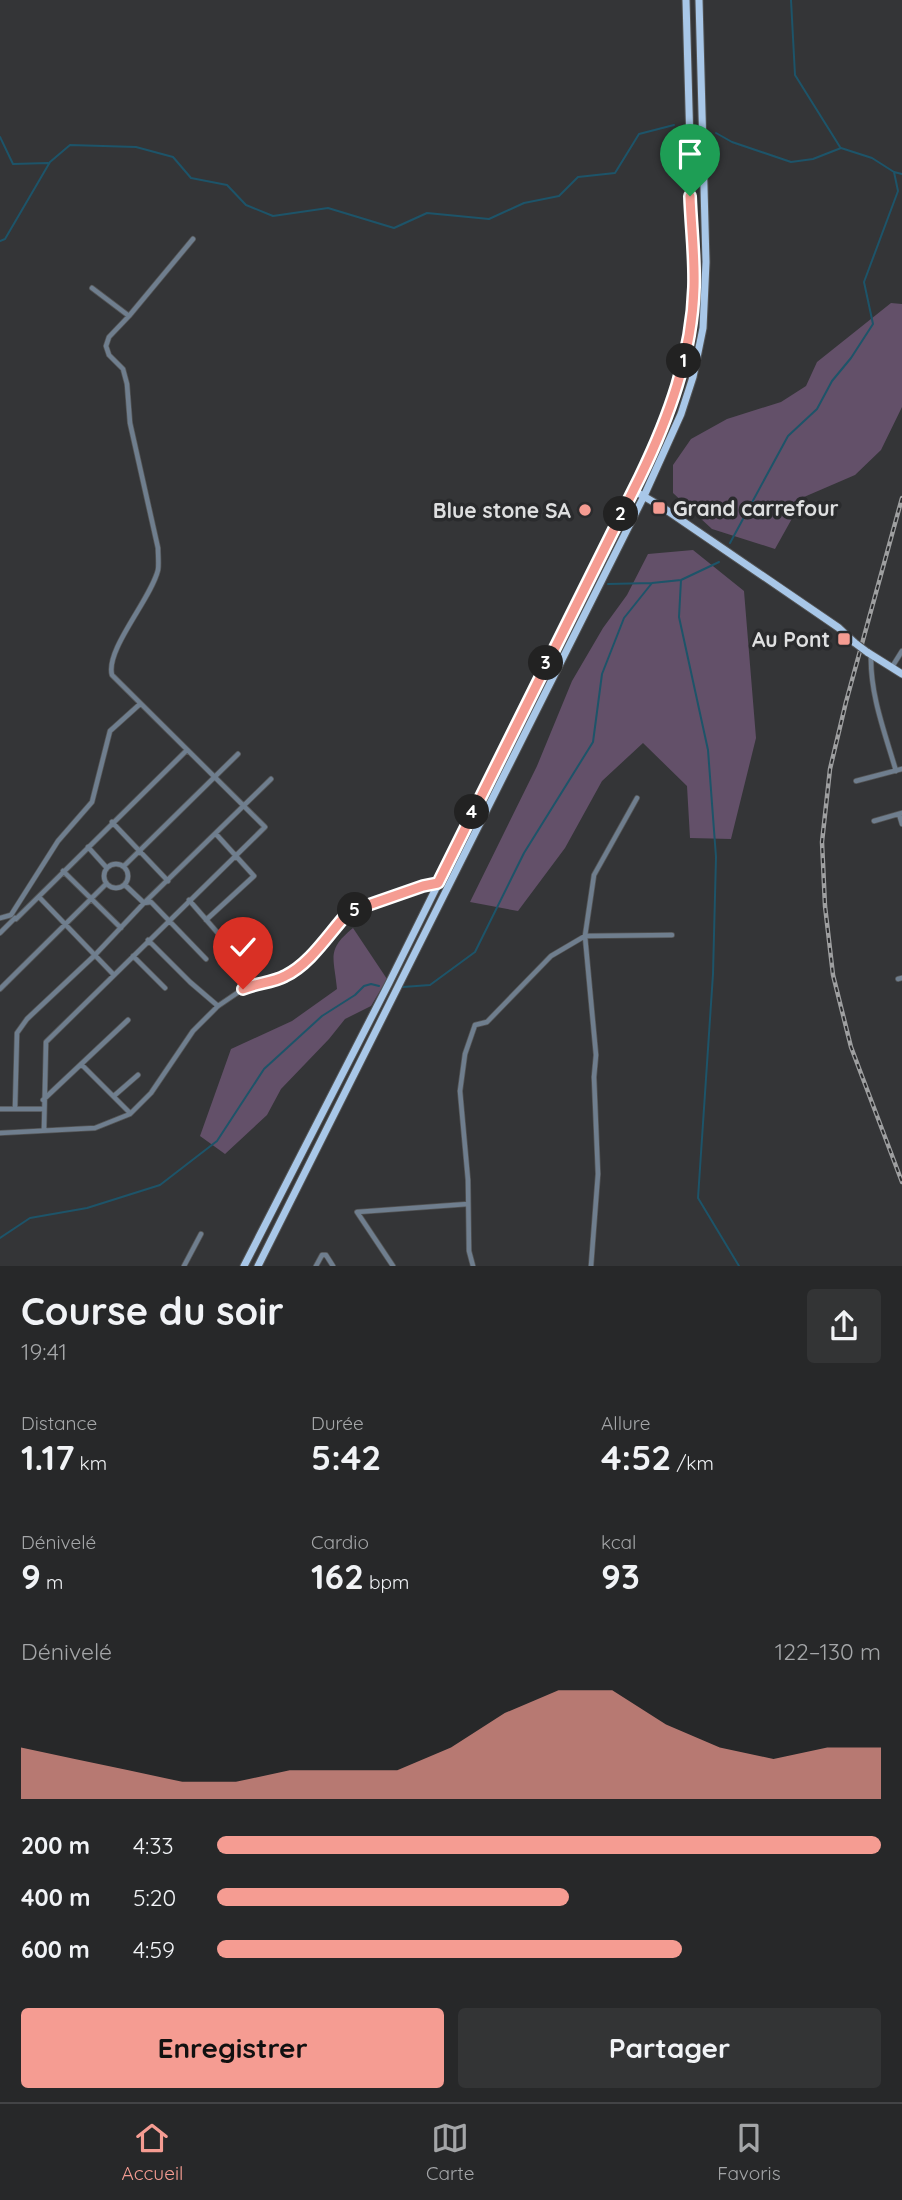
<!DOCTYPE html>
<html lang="fr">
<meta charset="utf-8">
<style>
:root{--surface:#272829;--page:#333435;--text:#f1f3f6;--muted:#a4a6a8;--line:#434446;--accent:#f59c92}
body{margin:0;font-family:Quicksand,sans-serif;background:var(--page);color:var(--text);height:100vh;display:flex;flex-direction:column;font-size:26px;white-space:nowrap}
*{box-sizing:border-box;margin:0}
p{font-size:23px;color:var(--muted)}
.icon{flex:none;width:38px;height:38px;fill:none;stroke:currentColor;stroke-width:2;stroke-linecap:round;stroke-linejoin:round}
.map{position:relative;height:1266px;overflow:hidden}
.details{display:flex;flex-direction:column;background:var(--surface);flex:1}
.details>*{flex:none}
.pin{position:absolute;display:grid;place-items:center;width:60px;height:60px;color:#fff;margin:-72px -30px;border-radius:50% 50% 50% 0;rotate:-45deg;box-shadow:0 0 7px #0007}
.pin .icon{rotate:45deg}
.km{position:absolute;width:35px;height:35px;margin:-18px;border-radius:50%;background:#222;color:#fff;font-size:19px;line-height:35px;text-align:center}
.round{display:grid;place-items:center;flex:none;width:74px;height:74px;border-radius:7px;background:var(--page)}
.head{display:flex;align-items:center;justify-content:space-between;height:119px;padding:0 21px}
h1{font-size:38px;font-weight:700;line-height:52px}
.stats{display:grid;grid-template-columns:repeat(3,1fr);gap:10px;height:119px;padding:7px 21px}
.stats div{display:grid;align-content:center}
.stats b{font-size:35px;font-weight:700}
.stats small{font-size:19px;font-weight:400}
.stats p{font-size:19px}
.chart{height:196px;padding:14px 21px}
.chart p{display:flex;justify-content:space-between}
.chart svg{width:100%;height:126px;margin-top:7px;fill:var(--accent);opacity:.7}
.button{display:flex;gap:14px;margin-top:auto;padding:14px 21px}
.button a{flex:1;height:80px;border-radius:7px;background:var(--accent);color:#111;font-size:28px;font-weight:700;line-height:80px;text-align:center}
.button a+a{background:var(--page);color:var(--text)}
ul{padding:0 21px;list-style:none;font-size:23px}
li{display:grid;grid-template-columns:112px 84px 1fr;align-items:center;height:52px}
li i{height:18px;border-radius:9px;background:var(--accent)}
.dock{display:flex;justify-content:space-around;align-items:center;height:98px;border-top:2px solid var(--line);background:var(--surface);font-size:19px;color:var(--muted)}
.dock a{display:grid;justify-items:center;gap:4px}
.dock .selected{color:var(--accent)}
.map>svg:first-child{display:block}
.green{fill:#635069}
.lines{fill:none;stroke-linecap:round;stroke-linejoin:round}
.stream{stroke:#1d5469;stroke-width:2}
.minor-casing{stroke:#535455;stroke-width:6}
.primary-casing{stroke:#535455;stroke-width:9}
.minor{stroke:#6f7e8e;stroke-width:4.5}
.primary{stroke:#a8c7e8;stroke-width:7}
.rail-casing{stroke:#9e9fa0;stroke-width:4.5}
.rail{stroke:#2a2b2d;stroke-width:2;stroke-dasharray:5;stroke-linecap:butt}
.primary-bridge-casing{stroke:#535455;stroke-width:9;stroke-linecap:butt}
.primary-bridge{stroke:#a8c7e8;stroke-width:7}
.route-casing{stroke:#fff;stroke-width:14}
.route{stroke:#f59c92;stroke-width:9}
.poi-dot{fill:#f59c92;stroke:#2a2b2d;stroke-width:2.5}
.labels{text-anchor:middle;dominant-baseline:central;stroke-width:7;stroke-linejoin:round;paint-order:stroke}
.poi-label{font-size:21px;font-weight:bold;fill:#dedfe0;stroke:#2a2b2d;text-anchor:end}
</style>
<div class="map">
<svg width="902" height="1266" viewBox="0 0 902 1266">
<rect width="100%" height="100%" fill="#343537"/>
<!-- green -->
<path class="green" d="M891,303l11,1v103l-21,43 -26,25 -51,22 -29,52 -63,-20 -39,-36v-28l18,-26 36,-20 54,-17 25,-16 11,-24z
M693,550l51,41 12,147 -25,101 -41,-1 -3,-52 -44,-43 -41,38 -37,67 -47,63 -48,-9 67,-136 35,-85 31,-53 24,-33 21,-41z
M353,928l34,51 -16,27 -26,13 -16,20 -48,50 -14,26 -42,39 -25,-18 31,-87 61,-28 45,-32c-3,-32 -11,-39 16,-61z"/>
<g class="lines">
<!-- stream -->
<path class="stream" d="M791,0l4,75 45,72
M716,133l16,9 59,20 22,-3 28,-11 31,10 22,14 8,2
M0,137l13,27 35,-1
M0,241l5,-2 45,-77 20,-17 66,2 37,10 18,21 36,7 19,20 27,11 55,-8 66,20 33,-15 62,6 35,-16 35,-7 19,-19 37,-4 24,-39 35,-9
M730,543l58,-107 29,-27 15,-28 19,-23 22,-34 -9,-42 34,-91 -4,-19
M681,580l-2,37 29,133 8,107 -3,117 -15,224 41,68
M608,584l44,-1
M403,987l27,-2 45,-33 49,-99 69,-111 9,-68 22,-56 28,-35 29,-3 38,-18
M0,1238l30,-20 57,-10 73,-23 57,-44 47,-72 58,-53 33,-21 9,-9 7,-2 8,2"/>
<!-- minor casing -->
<g class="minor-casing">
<path id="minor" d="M92,288l37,28
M871,655c-1,40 14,78 25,116
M892,667l10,-16
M856,781l46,-12
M899,814l3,10
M874,821l28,-8
M112,822l56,59
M88,847l18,20
M104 876a12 12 0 1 1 24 0a12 12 0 1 1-24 0Z
M124,866l114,-112
M63,871l58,57
M125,885l19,18 7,-1 55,57
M39,897l74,77
M189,900l34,39
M0,918l11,-3 47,-74 34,-39 18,-71 30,-27
M16,919l170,-168
M206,920l48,-44 -38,-42
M0,933l15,-15
M148,940l42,42 28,24
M133,956l32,32
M898,979l4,-1
M0,989l106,-105
M81,1064l49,49
M115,1095l23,-20
M43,1100l85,-80
M0,1109h43
M15,1109l2,-76 10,-14 67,-63 50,-53 127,-124
M44,1129l2,-87 219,-215 -153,-152c-7,-25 39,-76 46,-105 1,-6 0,-15 0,-22l-28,-125 -3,-39 -4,-15 -14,-14 -3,-9 3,-9 20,-21 64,-77
M0,1133l95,-5 35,-14 21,-21 42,-62 25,-25 25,-17 38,-11 16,-8 49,-55 8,-5 69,-24 15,-3
M184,1266l17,-32
M316,1266l6,-11h4l7,11
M393,1266l-36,-54 111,-8
M473,1266l-4,-15 -1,-71 -8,-89 5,-37 10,-29 12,-3 64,-66 34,-20 87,-1
M591,1266l7,-92 -4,-97 2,-22 -11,-119 9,-61 43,-77"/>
</g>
<!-- primary casing -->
<g class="primary-casing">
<path id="primary" d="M633,490l29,17 177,121 16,15
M867,652l35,22
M244,1266l145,-283 251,-506 31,-68 11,-38 12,-82 -8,-289
M258,1266l386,-770 37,-82 12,-37 10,-49 3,-66 -7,-262"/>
</g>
<!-- minor -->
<use href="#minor" class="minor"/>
<!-- primary -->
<use href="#primary" class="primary"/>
<!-- rail casing -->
<g class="rail-casing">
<path id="rail" d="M902,498l-56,204 -16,67 -8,73 3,64 8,69 18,72 51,135"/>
</g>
<!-- rail -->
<use href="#rail" class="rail"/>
<!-- primary-bridge casing -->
<g class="primary-bridge-casing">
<path id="primary-bridge" d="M855,643l12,9"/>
</g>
<!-- primary-bridge -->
<use href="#primary-bridge" class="primary-bridge"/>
</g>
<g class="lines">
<!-- route casing -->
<g class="route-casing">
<path id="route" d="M243,989c13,-6 29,-6 42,-13 25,-12 43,-41 61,-61l8,-5 69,-24 15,-3 202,-406c29,-60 52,-122 54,-190 1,-30 -3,-61 -4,-91"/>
</g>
<!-- route -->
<use href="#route" class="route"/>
</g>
<!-- markers -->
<g class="poi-dot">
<rect x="652" y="501" width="14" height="14" rx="3.5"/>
<circle cx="585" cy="510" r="7"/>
<rect x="837" y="632" width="14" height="14" rx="3.5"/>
</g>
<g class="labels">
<!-- poi labels -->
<g class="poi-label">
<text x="673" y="508" text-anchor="start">Grand carrefour</text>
<text x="571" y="510">Blue stone SA</text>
<text x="830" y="639">Au Pont</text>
</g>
</g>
</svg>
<div class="pin" style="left:690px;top:196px;background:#1e9e55"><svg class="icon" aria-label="arrive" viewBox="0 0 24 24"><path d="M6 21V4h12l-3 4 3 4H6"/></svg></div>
<div class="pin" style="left:243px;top:989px;background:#d93025"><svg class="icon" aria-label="check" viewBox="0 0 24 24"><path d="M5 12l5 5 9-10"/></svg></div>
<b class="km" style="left:684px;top:361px">1</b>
<b class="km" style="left:621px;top:514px">2</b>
<b class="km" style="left:546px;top:663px">3</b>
<b class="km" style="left:472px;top:812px">4</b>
<b class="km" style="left:355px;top:910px">5</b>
</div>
<section class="details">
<div class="head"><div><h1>Course du soir</h1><p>19:41</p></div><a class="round"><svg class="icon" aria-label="share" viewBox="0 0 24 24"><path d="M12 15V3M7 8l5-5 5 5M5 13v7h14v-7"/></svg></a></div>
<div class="stats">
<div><p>Distance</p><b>1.17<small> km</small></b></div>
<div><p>Durée</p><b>5:42</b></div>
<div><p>Allure</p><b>4:52<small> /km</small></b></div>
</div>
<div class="stats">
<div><p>Dénivelé</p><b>9<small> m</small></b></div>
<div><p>Cardio</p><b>162<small> bpm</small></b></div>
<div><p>kcal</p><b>93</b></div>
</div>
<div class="chart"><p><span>Dénivelé</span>122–130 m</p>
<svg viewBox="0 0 160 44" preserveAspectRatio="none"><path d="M0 44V26L10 30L20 34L30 38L40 38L50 34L60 34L70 34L80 26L90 14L100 6L110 6L120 18L130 26L140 30L150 26L160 26V44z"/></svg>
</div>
<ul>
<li><b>200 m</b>4:33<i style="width:100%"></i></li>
<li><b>400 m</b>5:20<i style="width:53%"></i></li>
<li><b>600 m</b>4:59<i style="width:70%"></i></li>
</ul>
<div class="button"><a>Enregistrer</a><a>Partager</a></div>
</section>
<nav class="dock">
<a class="selected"><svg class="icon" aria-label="home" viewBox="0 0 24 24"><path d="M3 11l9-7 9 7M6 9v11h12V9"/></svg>Accueil</a>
<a><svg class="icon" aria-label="map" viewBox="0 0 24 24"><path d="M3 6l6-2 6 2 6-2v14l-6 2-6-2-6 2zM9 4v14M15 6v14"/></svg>Carte</a>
<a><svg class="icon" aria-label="saved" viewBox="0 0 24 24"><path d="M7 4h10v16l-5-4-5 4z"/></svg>Favoris</a>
</nav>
